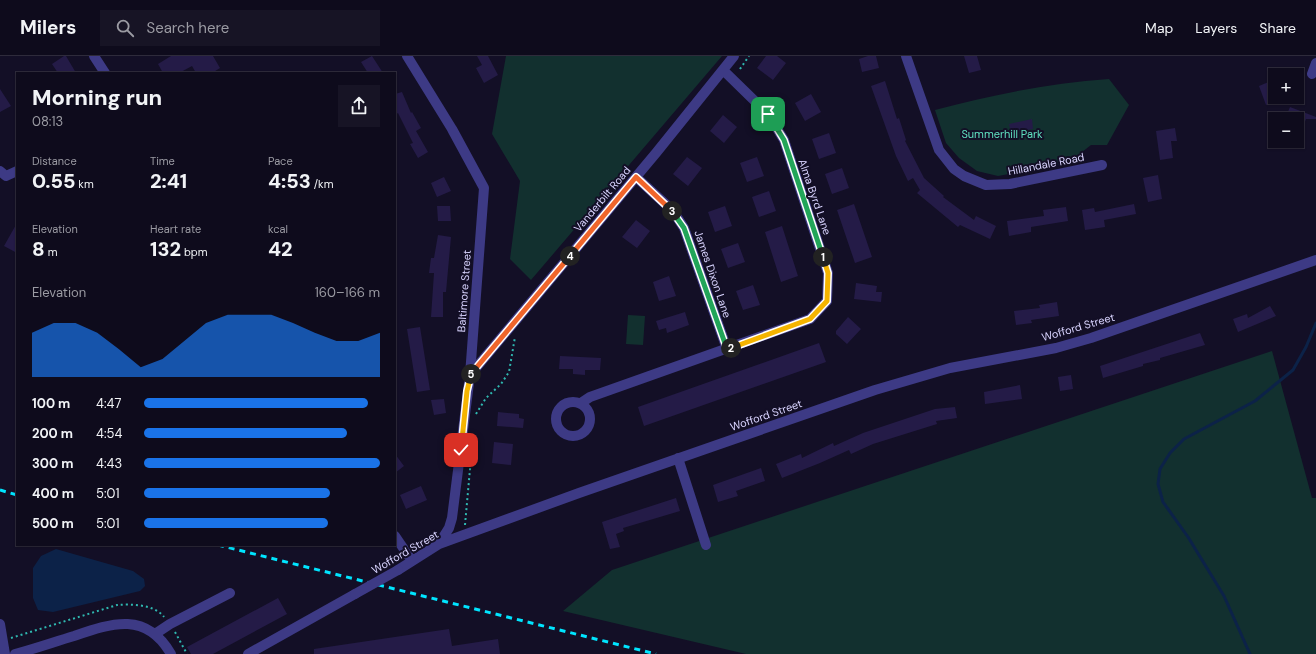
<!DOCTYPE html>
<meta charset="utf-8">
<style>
:root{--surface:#0e0b1c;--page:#171425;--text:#f1f3f6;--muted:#9b9ba3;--line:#2e2b3b;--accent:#1a73e8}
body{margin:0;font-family:"DM Sans",sans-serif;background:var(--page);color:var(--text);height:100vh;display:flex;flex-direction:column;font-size:15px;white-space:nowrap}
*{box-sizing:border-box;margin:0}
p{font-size:13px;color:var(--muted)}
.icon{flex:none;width:22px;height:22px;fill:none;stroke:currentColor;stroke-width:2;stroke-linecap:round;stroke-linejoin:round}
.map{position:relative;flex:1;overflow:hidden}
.sheet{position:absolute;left:16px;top:16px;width:380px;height:474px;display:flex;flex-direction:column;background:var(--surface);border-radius:0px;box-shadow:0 1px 3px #0004,0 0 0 1px var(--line)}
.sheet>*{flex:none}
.tools{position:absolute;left:1268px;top:12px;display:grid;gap:8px}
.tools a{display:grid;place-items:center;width:36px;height:36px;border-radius:0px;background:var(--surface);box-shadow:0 1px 3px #0004,0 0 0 1px var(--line);font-size:20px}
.pin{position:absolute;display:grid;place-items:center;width:34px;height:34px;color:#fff;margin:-17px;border-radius:8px;box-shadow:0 2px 6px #0006}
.km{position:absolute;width:20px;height:20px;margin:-10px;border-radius:50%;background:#222;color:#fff;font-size:11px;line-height:20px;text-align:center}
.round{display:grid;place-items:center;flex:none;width:42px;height:42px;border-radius:0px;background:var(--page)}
.overview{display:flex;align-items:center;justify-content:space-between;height:68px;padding:0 16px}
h1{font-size:22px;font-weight:800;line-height:30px}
.metrics{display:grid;grid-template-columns:repeat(3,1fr);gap:6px;height:68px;padding:4px 16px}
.metrics div{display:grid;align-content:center}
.metrics b{font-size:20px;font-weight:800}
.metrics small{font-size:11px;font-weight:400}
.metrics p{font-size:11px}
.chart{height:112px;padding:8px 16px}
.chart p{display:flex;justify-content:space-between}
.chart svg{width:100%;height:72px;margin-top:4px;fill:var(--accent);opacity:.7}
ul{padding:0 16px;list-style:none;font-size:13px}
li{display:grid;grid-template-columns:64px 48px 1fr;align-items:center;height:30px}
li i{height:10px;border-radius:5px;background:var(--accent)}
header{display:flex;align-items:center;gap:24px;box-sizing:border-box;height:56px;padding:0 20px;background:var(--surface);border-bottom:1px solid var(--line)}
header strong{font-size:19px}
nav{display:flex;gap:22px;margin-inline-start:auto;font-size:14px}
.search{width:280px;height:36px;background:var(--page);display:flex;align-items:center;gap:10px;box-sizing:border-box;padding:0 14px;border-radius:0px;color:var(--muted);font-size:15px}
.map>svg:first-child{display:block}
.green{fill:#12302f}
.water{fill:#0c2248}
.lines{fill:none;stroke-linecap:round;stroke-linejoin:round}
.stream{stroke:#0c2248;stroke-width:3}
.building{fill:#241b47}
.path{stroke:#2fb8b0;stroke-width:2;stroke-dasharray:2 3;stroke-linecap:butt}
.minor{stroke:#3d3a85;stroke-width:10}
.rail{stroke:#00e5ff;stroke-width:3;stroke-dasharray:6 5;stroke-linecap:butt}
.minor-bridge{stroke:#3d3a85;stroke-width:10}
.split-1-casing{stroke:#fff;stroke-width:8}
.split-2-casing{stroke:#fff;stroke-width:8}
.split-3-casing{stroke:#fff;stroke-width:8}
.split-4-casing{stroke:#fff;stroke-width:8}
.split-5-casing{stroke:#fff;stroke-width:8}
.split-6-casing{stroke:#fff;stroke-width:8}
.split-1{stroke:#22a559;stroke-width:5}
.split-2{stroke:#f5b400;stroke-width:5}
.split-3{stroke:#22a559;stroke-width:5}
.split-4{stroke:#f0652b;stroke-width:5}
.split-5{stroke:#f0652b;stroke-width:5}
.split-6{stroke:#f5b400;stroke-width:5}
.labels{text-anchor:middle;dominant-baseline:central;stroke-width:4;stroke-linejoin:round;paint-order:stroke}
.park-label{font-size:11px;fill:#5fe0c0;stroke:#130f26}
.street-label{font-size:11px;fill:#d9d4ff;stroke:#130f26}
</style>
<header>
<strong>Milers</strong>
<div class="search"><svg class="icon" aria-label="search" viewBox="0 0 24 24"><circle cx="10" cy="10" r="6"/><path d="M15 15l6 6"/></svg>Search here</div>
<nav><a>Map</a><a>Layers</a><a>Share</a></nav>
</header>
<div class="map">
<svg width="1316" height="598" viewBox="0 0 1316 598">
<rect width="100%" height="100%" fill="#130f26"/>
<!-- green -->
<path class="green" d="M506,0h216l-191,224 -21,-21 10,-78 -28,-47z
M1109,23l20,26 -22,40h-16l-23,18 -70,13 -21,-5 -18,-13 -13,-15 -11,-33c57,-15 114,-27 174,-31z
M628,259l17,1 -2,29 -17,-1z
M1272,295l40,147h4v156h-570l-183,-43 49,-41z"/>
<!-- water -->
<path class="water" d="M56,493l77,22 11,8 1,7 -5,5 -87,21 -15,-2 -5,-12v-30l8,-12z"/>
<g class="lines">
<!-- stream -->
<path class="stream" d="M1250,598l-26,-58 -36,-59 -25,-35 -5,-18 2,-15 10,-16 14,-14 71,-38 38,-31 13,-23 10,-24"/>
</g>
<!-- building -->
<path class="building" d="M64,0h2l10,17h-18l-6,-9z
M171,0h42l7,12 -8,5h-16l-4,-7 -13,7h-16l-5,-9z
M372,0l11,17h-15l-7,-11z
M477,0h11l10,19 -14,8 -8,-15 6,-3z
M766,0h11l9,7 -13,17 -16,-12z
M868,0h8l3,12 -17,4 -3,-13z
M964,0h13l4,14 -12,3z
M885,25l12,38 2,-1 7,22 -1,1 19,37 20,18 -1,1 31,23 2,-4 20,10 -6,13 -30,-14 -2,2 -41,-34 3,-3 -7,-12 -5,3 -12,-25 -25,-70z
M1271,25l4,10v6h2l2,3 -13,5 -7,-19z
M0,33l11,17 -11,6z
M402,36l9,21 1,-1 9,16 -5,3 12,21 -10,6 -8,-14 3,-1 -15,-30 -3,2v-21z
M811,38l10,18 -16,9 -10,-18z
M1290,51l26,10v2h-10l-3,8 -6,-3v-5h-12z
M723,59l14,12 -13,16 -14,-12z
M1032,63l1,10 -22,4 -2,-9z
M1175,72l2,13h-6l2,17 -13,2 -4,-29z
M829,77l7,20 -17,6 -7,-20z
M687,101l15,11 -14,18 -15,-12z
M757,101l7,19 -17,6 -7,-19z
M842,112l7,20 -17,6 -7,-20z
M1158,119l4,24 -14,3 -5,-24z
M444,121l7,14 -14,6 -6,-14z
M769,135l7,20 -17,6 -7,-20z
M854,148l18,53 -17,6 -18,-53z
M1134,148l2,10 -32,6 1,7 -20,3 -3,-20 12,-2 1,4z
M437,150h13l1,15h-13z
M725,150l7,20 -17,6 -7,-20z
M1066,151l2,14 -37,6v5l-22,4 -2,-15 37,-5 -1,-6z
M636,164l14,11 -13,17 -15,-11z
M17,167v30l-13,-7z
M782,170l16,50 -17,6 -16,-50z
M438,179l13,2 -5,55h-3v25h-12l3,-44h-5l2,-15h3z
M738,187l7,19 -17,6 -7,-19z
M669,220l7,20 -17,5 -6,-19z
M856,227l21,3 -1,6h6l-1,10 -27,-3z
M753,229l7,20 -17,5 -7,-19z
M1057,246l2,14 -28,4 1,3 -16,2 -2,-14 26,-3 -1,-3z
M1270,250l6,10 -38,16 -5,-13 14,-5 1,4z
M685,256l4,13 -22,8 -1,-5 -7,2 -3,-9z
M848,261l13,12 -14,15 -11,-10v-3z
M420,271l10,63 -13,2 -10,-63z
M1200,277l5,12 -45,13v2l-17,4v2l-40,12 -3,-12z
M819,287l7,19 -182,64 -6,-19z
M560,300l41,2 -1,12h-15v5l-12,-1v-5h-14z
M1071,319l2,14 -13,2 -2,-14z
M1020,329l2,14 -37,5 -1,-12z
M444,343l2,14 -12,2 -3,-15z
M955,351l2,11 -21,3 1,3 -64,20 -22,10 -2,-4 -29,13 -38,15 -6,-14 25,-10 1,4 31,-15 1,3 29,-13 72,-24z
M498,356l21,2v4l5,1 -1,9 -26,-2z
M494,386l19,2 -2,21 -19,-2z
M395,398l9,12 -9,7z
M761,412l4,13 -29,10 2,5 -20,6 -5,-17z
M421,430l6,14 -21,9 -6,-14z
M676,442l4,13 -57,17 1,3 -8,3 4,13 -10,2 -8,-27z
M278,542l9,16 -74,40h-22l-4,-7z
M449,573l3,17 46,-7 2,15h-186v-5z"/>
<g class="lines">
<!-- path -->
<path class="path" d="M740,13l9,-13
M476,358l10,-16 15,-14 8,-12 6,-35
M465,469l6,-67
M175,576l12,22
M11,582l106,-33c14,-1 37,-1 47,12"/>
<!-- minor -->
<path class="minor" d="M94,0l11,17
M407,0l45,73 32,59 -14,187 -18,143 -3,10 -10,16
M906,0l33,94 15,19 10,7 22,9 24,-1 92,-19
M1312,18l4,-11
M0,115l6,5 11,-5
M636,121l37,34 11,17 43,121
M470,319l186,-222 78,-97
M556 363a17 17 0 1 1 34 0a17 17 0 1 1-34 0Z
M581,347l9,-6 220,-78 17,-18 1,-28 -44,-133 -16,-26 -45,-44
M678,402l28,87
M395,480l17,25
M398,514l41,-26 140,-51 296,-103 75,-22 106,-20 35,-10 225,-78
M0,568l5,30
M155,578l15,-10 60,-31
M15,598c19,-5 39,-12 59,-18 38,-13 72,-25 97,18
M248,598l107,-60"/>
<!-- rail -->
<path class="rail" d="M0,434l17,5
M218,489l438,109"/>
<!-- minor-bridge -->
<path class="minor-bridge" d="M355,538l43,-24"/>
</g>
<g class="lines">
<!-- split-1 casing -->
<g class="split-1-casing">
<path id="split-1" d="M768,58l16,26 39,117"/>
</g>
<!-- split-2 casing -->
<g class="split-2-casing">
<path id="split-2" d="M731,292l79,-29 17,-18 1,-28 -5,-16"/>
</g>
<!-- split-3 casing -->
<g class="split-3-casing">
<path id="split-3" d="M672,155l12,17 43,121 4,-1"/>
</g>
<!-- split-4 casing -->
<g class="split-4-casing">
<path id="split-4" d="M570,200l66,-79 36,34"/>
</g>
<!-- split-5 casing -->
<g class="split-5-casing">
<path id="split-5" d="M471,318l99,-118"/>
</g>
<!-- split-6 casing -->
<g class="split-6-casing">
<path id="split-6" d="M461,394l6,-59 4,-17"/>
</g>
<!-- split-1 -->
<use href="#split-1" class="split-1"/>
<!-- split-2 -->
<use href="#split-2" class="split-2"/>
<!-- split-3 -->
<use href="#split-3" class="split-3"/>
<!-- split-4 -->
<use href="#split-4" class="split-4"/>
<!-- split-5 -->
<use href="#split-5" class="split-5"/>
<!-- split-6 -->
<use href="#split-6" class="split-6"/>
</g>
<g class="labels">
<!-- park labels -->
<g class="park-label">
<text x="1002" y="78">Summerhill Park</text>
</g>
<!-- street labels -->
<g class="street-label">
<text transform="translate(1046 108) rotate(-11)">Hillandale Road</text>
<text transform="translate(815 141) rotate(71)">Alma Byrd Lane</text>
<text transform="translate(602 143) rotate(-50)">Vanderbilt Road</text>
<text transform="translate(713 218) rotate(71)">James Dixon Lane</text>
<text transform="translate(464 235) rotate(-86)">Baltimore Street</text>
<text transform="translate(1078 271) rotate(-16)">Wofford Street</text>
<text transform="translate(766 359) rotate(-19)">Wofford Street</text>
<text transform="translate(405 496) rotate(-30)">Wofford Street</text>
</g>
</g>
</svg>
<div class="tools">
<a>+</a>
<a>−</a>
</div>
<div class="pin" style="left:768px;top:58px;background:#1e9e55"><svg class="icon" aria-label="arrive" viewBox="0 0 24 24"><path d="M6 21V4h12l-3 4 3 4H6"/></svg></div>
<div class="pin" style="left:461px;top:394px;background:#d93025"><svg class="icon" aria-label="check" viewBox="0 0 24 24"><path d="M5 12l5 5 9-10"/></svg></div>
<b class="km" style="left:823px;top:201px">1</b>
<b class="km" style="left:731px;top:292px">2</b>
<b class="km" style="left:672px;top:155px">3</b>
<b class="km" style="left:570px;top:200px">4</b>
<b class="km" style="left:471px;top:318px">5</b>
<section class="sheet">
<div class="overview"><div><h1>Morning run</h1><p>08:13</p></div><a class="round"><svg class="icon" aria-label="share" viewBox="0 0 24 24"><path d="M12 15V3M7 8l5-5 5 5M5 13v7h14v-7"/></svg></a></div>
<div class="metrics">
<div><p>Distance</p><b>0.55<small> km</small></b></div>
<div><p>Time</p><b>2:41</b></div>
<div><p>Pace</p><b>4:53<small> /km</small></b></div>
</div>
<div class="metrics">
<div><p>Elevation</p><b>8<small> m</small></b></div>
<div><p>Heart rate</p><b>132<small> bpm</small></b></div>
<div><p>kcal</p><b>42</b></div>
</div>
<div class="chart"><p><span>Elevation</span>160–166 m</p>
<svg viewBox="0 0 160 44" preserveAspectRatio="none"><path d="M0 44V17L10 11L20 11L30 17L40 27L50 38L60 33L70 22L80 11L90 6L100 6L110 6L120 11L130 17L140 22L150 22L160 17V44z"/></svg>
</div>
<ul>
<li><b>100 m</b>4:47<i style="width:95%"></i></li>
<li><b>200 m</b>4:54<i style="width:86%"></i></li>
<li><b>300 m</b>4:43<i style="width:100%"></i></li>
<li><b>400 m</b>5:01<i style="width:79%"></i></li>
<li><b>500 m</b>5:01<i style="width:78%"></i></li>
</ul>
</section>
</div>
